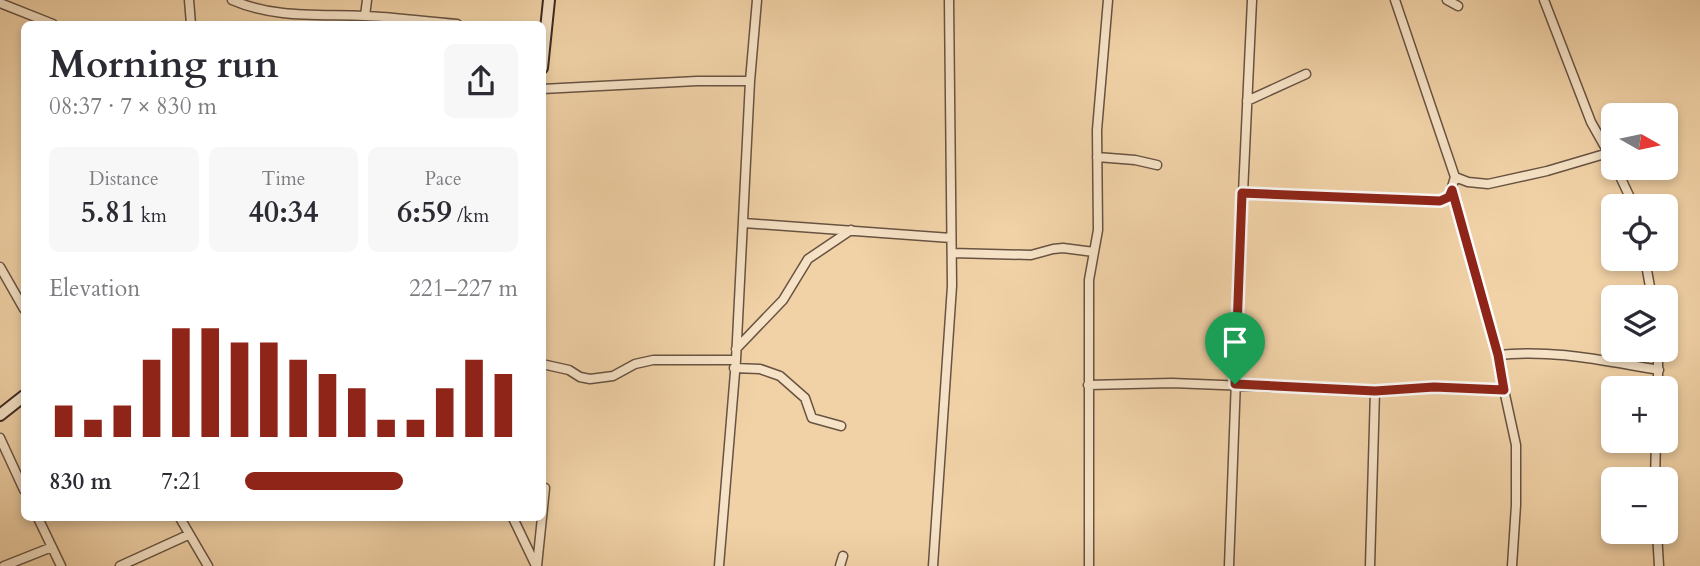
<!DOCTYPE html>
<meta charset="utf-8">
<style>
:root{--surface:#fff;--page:#f7f7f7;--text:#2b2b33;--muted:#7c7c81;--accent:#8f2418}
body{margin:0;font-family:Cardo,serif;background:var(--page);color:var(--text);height:100vh;display:flex;flex-direction:column;font-size:26px;white-space:nowrap}
*{box-sizing:border-box;margin:0}
p{font-size:23px;color:var(--muted)}
.icon{flex:none;width:38px;height:38px;fill:none;stroke:currentColor;stroke-width:2;stroke-linecap:round;stroke-linejoin:round}
.map{position:relative;flex:1;overflow:hidden}
.sheet{position:absolute;left:21px;top:21px;width:525px;height:500px;display:flex;flex-direction:column;background:var(--surface);border-radius:10px;box-shadow:0 4px 10px #0003}
.sheet>*{flex:none}
.needle{width:46px;rotate:99deg}
.controls{position:absolute;left:1601px;top:103px;display:grid;gap:14px}
.controls a{display:grid;place-items:center;width:77px;height:77px;border-radius:10px;background:var(--surface);box-shadow:0 4px 10px #0003;font-size:35px}
.pin{position:absolute;display:grid;place-items:center;width:60px;height:60px;color:#fff;margin:-72px -30px;border-radius:50% 50% 50% 0;rotate:-45deg;box-shadow:0 0 7px #0007}
.pin .icon{rotate:45deg}
.round{display:grid;place-items:center;flex:none;width:74px;height:74px;border-radius:10px;background:var(--page)}
.summary{display:flex;align-items:center;justify-content:space-between;height:119px;padding:0 28px}
h1{font-size:38px;font-weight:700;line-height:52px}
.metrics{display:grid;grid-template-columns:repeat(3,1fr);gap:10px;height:119px;padding:7px 28px}
.metrics div{display:grid;align-content:center;border-radius:10px;background:var(--page);text-align:center}
.metrics b{font-size:30px;font-weight:700}
.metrics small{font-size:19px;font-weight:400}
.metrics p{font-size:19px}
.chart{height:196px;padding:14px 28px}
.chart p{display:flex;justify-content:space-between}
.chart svg{width:100%;height:126px;margin-top:7px;stroke:var(--accent);stroke-width:6}
ul{padding:0 28px;list-style:none;font-size:23px}
li{display:grid;grid-template-columns:112px 84px 1fr;align-items:center;height:52px}
li i{height:18px;border-radius:9px;background:var(--accent)}
.map>svg:first-child{display:block}
.lines{fill:none;stroke-linecap:round;stroke-linejoin:round}
.street-casing{stroke:#685342;stroke-width:11}
.secondary-casing{stroke:#3b2920;stroke-width:14}
.street{stroke:#f6e2c6;stroke-width:8}
.secondary{stroke:#f6e2c6;stroke-width:10}
.route-casing{stroke:#fff;stroke-width:14}
.route{stroke:#8f2418;stroke-width:9}
</style>
<div class="map">
<svg width="1700" height="566" viewBox="0 0 1700 566">
<rect width="100%" height="100%" fill="#f1d2a7"/>
<filter id="stains"><feTurbulence type="fractalNoise" baseFrequency=".00286" numOctaves="4"/><feColorMatrix values="0 0 0 0 .2 0 0 0 0 .09 0 0 0 0 .02 0 0 0 .5 -.17"/></filter>
<radialGradient id="worn" r=".72"><stop offset=".6" stop-color="#630" stop-opacity="0"/><stop offset="1" stop-color="#630" stop-opacity=".3"/></radialGradient>
<g class="lines">
<!-- street casing -->
<g class="street-casing">
<path id="street" d="M189,0l2,24
M232,0c44,19 87,14 133,16 31,1 61,6 92,8
M1395,0l60,177 13,5 20,2 59,-13 61,-18
M1447,0l11,6
M1544,0l47,122 23,41
M0,3l53,21
M365,16l2,-16
M542,89l155,-8h53
M1247,101l59,-27
M1097,157l38,3 22,5
M1616,168l18,38
M1452,190l46,165 6,35
M1243,193l197,8 9,-4 6,-20
M744,223l207,15
M952,253l79,2 22,-6 10,-1 31,4
M1645,259l7,39
M0,267l24,42
M736,349l47,-49 25,-41 43,-29
M1658,350v38
M1498,355c56,-6 106,6 161,15
M542,364l27,6 11,7 10,2 23,-3 22,-12 18,-4h83
M734,368l26,1 20,7 25,22 7,20 29,8
M1088,385l84,-2 203,8 59,-4 70,3 12,55v60l-4,61
M0,438l24,52
M1655,480l1,-39
M38,518l23,48
M180,518l28,48
M513,518l23,48
M1657,532l2,34
M4,566l48,-19
M120,566l68,-31
M537,566l8,-78
M719,566l17,-206 14,-279 7,-81
M840,566l3,-10
M933,566l19,-280 -3,-286
M1089,566v-286l9,-50 -1,-100 11,-130
M1229,566l14,-373 9,-193
M1370,566l5,-175"/>
</g>
<!-- secondary casing -->
<g class="secondary-casing">
<path id="secondary" d="M542,68l7,-68
M0,415l24,-19"/>
</g>
<!-- street -->
<use href="#street" class="street"/>
<!-- secondary -->
<use href="#secondary" class="secondary"/>
</g>
<g class="lines">
<!-- route casing -->
<g class="route-casing">
<path id="route" d="M1452,190l46,165 6,35 -70,-3 -59,4 -140,-7 7,-191 198,8 9,-4z"/>
</g>
<!-- route -->
<use href="#route" class="route"/>
</g>
<rect width="100%" height="100%" filter="url(#stains)"/>
<rect width="100%" height="100%" fill="url(#worn)"/>
</svg>
<div class="controls">
<a><svg class="needle" viewBox="-14 -14 28 28"><path d="M0-13l5 13h-10z" fill="#e53935"/><path d="M0 13l5-13h-10z" fill="#7c7c81"/></svg></a>
<a><svg class="icon" aria-label="locate" viewBox="0 0 24 24"><circle cx="12" cy="12" r="6"/><path d="M12 2v4M12 18v4M2 12h4M18 12h4"/></svg></a>
<a><svg class="icon" aria-label="layers" viewBox="0 0 24 24"><path d="M12 4l9 5-9 5-9-5zM3 14l9 5 9-5"/></svg></a>
<a>+</a>
<a>−</a>
</div>
<div class="pin" style="left:1235px;top:384px;background:#1e9e55"><svg class="icon" aria-label="arrive" viewBox="0 0 24 24"><path d="M6 21V4h12l-3 4 3 4H6"/></svg></div>
<section class="sheet">
<div class="summary"><div><h1>Morning run</h1><p>08:37 · 7 × 830 m</p></div><a class="round"><svg class="icon" aria-label="share" viewBox="0 0 24 24"><path d="M12 15V3M7 8l5-5 5 5M5 13v7h14v-7"/></svg></a></div>
<div class="metrics">
<div><p>Distance</p><b>5.81<small> km</small></b></div>
<div><p>Time</p><b>40:34</b></div>
<div><p>Pace</p><b>6:59<small> /km</small></b></div>
</div>
<div class="chart"><p><span>Elevation</span>221–227 m</p>
<svg viewBox="0 0 160 44" preserveAspectRatio="none"><path d="M5 44V33M15 44V38M25 44V33M35 44V17M45 44V6M55 44V6M65 44V11M75 44V11M85 44V17M95 44V22M105 44V27M115 44V38M125 44V38M135 44V27M145 44V17M155 44V22"/></svg>
</div>
<ul>
<li><b>830 m</b>7:21<i style="width:58%"></i></li>
</ul>
</section>
</div>
